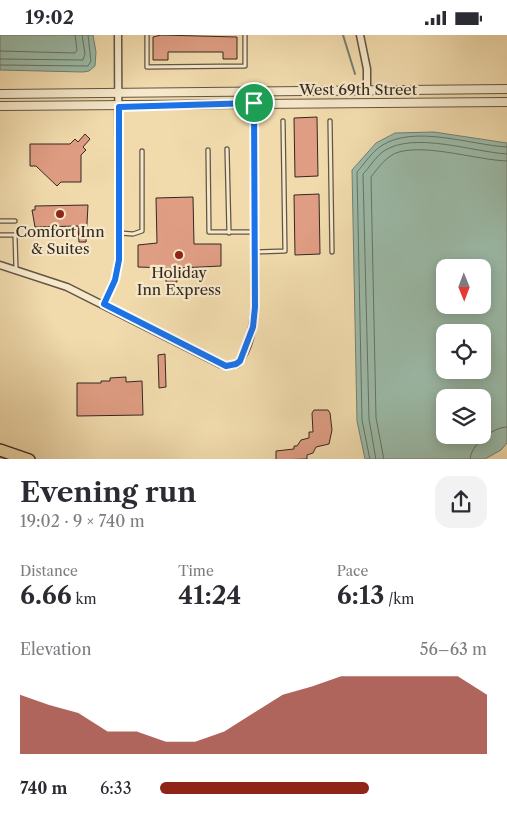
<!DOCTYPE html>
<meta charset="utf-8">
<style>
:root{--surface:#fff;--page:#f2f2f3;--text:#2b2b33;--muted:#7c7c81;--accent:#8f2418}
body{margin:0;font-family:"Libre Caslon Text",serif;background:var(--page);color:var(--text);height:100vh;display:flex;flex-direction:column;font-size:19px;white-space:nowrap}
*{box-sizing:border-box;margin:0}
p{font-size:16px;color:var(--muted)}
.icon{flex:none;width:28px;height:28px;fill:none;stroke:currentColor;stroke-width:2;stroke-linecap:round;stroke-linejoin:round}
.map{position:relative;height:424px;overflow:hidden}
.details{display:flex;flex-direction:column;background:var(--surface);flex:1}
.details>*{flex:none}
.needle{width:32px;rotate:179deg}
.buttons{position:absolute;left:436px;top:224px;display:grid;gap:10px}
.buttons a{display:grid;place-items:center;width:55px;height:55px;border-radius:10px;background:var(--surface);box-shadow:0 2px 12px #0003;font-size:25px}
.pin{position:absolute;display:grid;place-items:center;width:42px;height:42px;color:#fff;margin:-21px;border:2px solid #fff;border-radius:50%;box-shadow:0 1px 5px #0007}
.round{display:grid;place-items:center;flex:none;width:52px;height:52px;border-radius:15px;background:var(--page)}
.headline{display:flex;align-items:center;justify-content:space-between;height:85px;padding:0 20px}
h1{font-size:28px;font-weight:700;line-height:38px}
.figures{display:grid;grid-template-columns:repeat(3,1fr);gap:8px;height:85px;padding:5px 20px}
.figures div{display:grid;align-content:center}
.figures b{font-size:25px;font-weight:700}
.figures small{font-size:14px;font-weight:400}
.figures p{font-size:14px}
.chart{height:140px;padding:10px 20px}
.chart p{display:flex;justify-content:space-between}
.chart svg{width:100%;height:90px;margin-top:5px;fill:var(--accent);opacity:.7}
ul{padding:0 20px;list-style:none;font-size:16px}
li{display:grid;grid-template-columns:80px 60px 1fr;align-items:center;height:38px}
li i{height:12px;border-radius:6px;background:var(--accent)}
.status{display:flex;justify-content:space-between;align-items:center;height:35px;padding:0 25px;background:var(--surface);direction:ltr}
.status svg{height:14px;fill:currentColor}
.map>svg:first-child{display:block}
.water{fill:#9bbba9;stroke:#718073;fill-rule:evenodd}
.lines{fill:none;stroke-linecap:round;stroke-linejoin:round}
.shore{stroke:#677265;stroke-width:1}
.stream{stroke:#718073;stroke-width:2}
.building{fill:#df9d83;stroke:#332821}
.service-casing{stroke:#625544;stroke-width:5.5}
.minor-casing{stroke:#625544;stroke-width:9}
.tertiary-casing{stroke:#625544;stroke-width:10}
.motorway-casing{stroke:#332821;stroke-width:14}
.service{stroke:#f6e8ca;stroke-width:3}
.minor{stroke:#f6e8ca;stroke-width:6}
.tertiary{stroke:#f6e8ca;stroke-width:8}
.motorway{stroke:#f1dbad;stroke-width:11}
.route-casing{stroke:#fff;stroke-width:10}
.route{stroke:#1a73e8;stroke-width:6}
.poi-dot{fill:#8f2418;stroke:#f6e8ca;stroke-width:2}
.labels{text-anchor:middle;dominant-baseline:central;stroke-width:4.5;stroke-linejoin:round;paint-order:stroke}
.street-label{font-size:15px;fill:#332821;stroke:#f6e8ca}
.poi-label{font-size:15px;fill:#332821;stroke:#f6e8ca}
</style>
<div class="status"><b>19:02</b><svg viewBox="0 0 49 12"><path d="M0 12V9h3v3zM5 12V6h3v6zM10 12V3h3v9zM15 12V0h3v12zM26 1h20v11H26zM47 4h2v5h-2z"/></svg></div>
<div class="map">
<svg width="507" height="425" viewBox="0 0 507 425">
<rect width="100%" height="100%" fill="#f1dbad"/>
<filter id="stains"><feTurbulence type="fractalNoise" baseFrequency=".004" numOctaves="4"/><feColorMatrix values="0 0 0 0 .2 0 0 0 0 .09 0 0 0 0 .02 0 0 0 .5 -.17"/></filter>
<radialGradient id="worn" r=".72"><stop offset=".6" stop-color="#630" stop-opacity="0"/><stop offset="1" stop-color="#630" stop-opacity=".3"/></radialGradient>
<!-- water -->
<path class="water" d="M0,0h93l3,17 -1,14 -6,5 -6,1 -83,-2z
M434,97l73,11v300l-6,7 -16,9h-120l-8,-38 -5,-251 24,-27 19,-10zM445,232h37v38h-37zM445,298h37v37h-37zM445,362h37v38h-37z"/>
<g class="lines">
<!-- shore -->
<path class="shore" d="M0,16l75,2 2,-3 -2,-15
M0,24l83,1 2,-6 -3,-19
M0,30l88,1 3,-5 -3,-26
M370,425l-8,-40 -5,-248c7,-8 15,-20 24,-26 33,-22 89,-1 126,1
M376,425l-7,-41 -6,-245c7,-7 13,-18 21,-23 30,-20 89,1 123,3
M384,425l-8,-42 -5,-241c7,-9 16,-22 28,-25 29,-8 78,8 108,9
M470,425c0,-15 23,-33 37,-33"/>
<!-- stream -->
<path class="stream" d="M343,0l12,39"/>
</g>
<!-- building -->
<path class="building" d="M161,0l76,2v22h-14v-7h-55v8h-15v-23z
M317,82l1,59 -23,1 -1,-59z
M85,99l5,5 -7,8 3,3 -5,5v27h-20l-4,4 -21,-20h-6v-22h40l5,-5 3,3z
M319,159l1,60 -25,1 -1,-60z
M193,162l1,47h27v22l-41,2 -3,1v13h-11v-14l-28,-1v-22l19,-2 -1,-45z
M88,170l-2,37h-7l-1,-16 -43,1 -3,-17h3v-4z
M165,319l1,33 -7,1 -1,-33z
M126,342v5l16,-1 1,34 -66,1v-33h24v-2h9v-3z
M314,375h14l2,3 2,17 -3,14 -13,3 -3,6 -6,2v4l-31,1v-9l18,-2v-3h3l4,-6 8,-2v-6h4l-1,-19z"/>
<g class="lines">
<!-- service casing -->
<g class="service-casing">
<path id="service" d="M147,0v32l98,-1v-31
M330,86l2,131
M227,114l2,84
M208,115l1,82h45
M0,186h15
M120,198l13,1 9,-3v-80
M0,200h15l1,34
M255,217l30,-1 -2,-130"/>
</g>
<!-- minor casing -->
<g class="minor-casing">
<path id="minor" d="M360,0l7,34v21
M0,230l67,22 153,77 6,2 11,-2c13,-15 16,-38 18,-57l-1,-204
M104,269l11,-24 4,-20 -1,-225"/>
</g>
<!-- tertiary casing -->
<g class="tertiary-casing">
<path id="tertiary" d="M0,59l507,-5
M0,71l507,-4"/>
</g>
<!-- motorway casing -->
<g class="motorway-casing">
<path id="motorway" d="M0,415l29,10"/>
</g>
<!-- service -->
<use href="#service" class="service"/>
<!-- minor -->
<use href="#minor" class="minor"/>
<!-- tertiary -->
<use href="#tertiary" class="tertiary"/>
<!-- motorway -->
<use href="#motorway" class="motorway"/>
</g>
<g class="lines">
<!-- route casing -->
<g class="route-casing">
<path id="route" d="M254,68l1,204 -2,20 -13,34 -4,3 -10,2 -122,-62 11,-24 4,-20v-153z"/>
</g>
<!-- route -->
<use href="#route" class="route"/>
</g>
<!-- markers -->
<g class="poi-dot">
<circle cx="60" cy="179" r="5"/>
<circle cx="179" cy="220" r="5"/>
</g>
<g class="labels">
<!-- street labels -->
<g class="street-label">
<text x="358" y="54">West 69th Street</text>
</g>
<!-- poi labels -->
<g class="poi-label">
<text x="60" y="196">Comfort Inn<tspan x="60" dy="17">&amp; Suites</tspan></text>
<text x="179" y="237">Holiday<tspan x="179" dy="17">Inn Express</tspan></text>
</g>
</g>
<rect width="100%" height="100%" filter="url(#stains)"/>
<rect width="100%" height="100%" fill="url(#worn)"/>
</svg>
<div class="buttons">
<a><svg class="needle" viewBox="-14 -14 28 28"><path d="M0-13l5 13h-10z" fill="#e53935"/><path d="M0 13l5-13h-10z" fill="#7c7c81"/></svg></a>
<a><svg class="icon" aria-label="locate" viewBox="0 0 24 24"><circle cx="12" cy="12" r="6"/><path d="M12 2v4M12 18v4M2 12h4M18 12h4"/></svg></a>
<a><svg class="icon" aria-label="layers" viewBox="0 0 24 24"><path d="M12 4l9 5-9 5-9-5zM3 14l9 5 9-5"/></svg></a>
</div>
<div class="pin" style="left:254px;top:68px;background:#1e9e55"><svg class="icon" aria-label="arrive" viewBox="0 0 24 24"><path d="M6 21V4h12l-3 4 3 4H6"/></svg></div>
</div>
<section class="details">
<div class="headline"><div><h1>Evening run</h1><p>19:02 · 9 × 740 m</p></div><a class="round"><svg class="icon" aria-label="share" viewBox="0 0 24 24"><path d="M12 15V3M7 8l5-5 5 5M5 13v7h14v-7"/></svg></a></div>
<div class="figures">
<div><p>Distance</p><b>6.66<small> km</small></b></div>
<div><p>Time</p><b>41:24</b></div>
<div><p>Pace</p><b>6:13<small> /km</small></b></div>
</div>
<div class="chart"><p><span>Elevation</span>56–63 m</p>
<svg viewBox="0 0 160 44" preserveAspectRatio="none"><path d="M0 44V15L10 20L20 24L30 33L40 33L50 38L60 38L70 33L80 24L90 15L100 11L110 6L120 6L130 6L140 6L150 6L160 15V44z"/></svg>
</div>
<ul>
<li><b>740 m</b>6:33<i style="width:64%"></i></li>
</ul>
</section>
